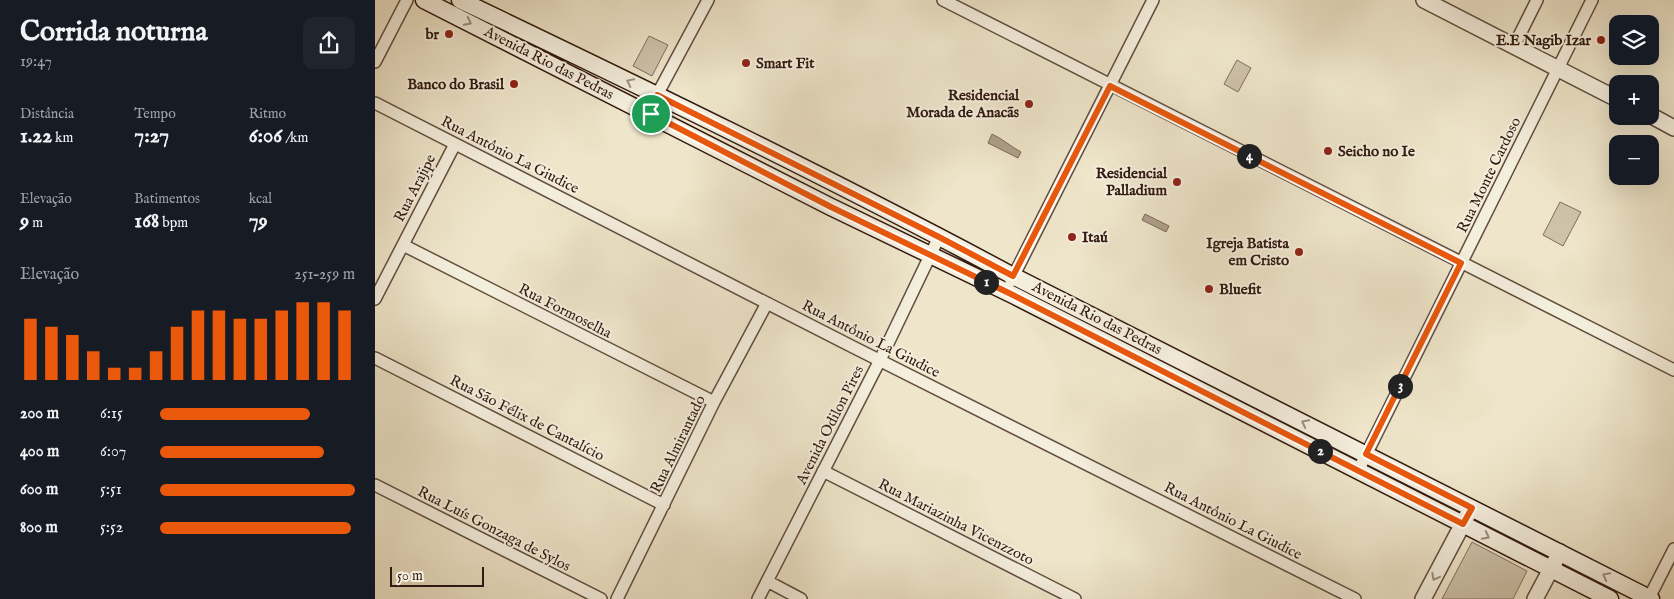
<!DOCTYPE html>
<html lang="pt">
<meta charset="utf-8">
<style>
:root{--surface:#171b24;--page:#20242c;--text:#f1f3f6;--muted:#9ea1a6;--accent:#ea580c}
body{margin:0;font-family:"IM FELL English",serif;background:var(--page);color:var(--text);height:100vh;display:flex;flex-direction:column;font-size:19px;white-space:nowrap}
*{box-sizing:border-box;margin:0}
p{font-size:16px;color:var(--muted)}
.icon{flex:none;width:28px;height:28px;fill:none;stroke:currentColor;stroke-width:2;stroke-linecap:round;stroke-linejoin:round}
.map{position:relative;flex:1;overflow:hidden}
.side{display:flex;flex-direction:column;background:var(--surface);width:375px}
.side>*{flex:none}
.controls{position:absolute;left:1234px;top:15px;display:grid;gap:10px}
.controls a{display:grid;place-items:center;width:50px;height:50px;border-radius:10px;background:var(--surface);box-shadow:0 5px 20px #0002;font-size:25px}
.scale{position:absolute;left:15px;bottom:12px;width:94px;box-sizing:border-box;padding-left:5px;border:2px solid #311a11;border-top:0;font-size:14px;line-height:18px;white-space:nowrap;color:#311a11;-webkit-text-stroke:4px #f4eedd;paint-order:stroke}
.pin{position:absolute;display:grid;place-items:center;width:42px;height:42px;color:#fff;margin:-21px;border:2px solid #fff;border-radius:50%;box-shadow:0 1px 5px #0007}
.km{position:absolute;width:25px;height:25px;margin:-12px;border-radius:50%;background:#222;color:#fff;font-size:14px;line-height:25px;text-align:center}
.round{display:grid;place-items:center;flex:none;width:52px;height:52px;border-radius:10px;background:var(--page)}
.head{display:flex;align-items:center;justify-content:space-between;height:85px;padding:0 20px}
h1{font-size:28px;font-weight:700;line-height:38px}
.stats{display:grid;grid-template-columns:repeat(3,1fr);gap:8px;height:85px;padding:5px 20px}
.stats div{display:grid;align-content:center}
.stats b{font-size:21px;font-weight:700}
.stats small{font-size:14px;font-weight:400}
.stats p{font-size:14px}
.chart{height:140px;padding:10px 20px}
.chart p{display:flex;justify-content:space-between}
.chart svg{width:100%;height:90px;margin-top:5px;stroke:var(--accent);stroke-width:6}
ul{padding:0 20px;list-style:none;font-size:16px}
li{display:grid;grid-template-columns:80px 60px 1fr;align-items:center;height:38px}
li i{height:12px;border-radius:6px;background:var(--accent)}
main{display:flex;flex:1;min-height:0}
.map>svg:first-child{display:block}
.green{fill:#cec2ab;stroke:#806e5e}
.water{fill:#aea08b;stroke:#7c6a5a}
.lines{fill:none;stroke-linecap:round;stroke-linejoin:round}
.minor-casing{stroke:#604d3f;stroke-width:14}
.tertiary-casing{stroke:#604d3f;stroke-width:18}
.secondary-casing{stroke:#311a11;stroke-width:19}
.minor{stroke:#f4eedd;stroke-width:11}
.tertiary{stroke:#f4eedd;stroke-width:15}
.secondary{stroke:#f4eedd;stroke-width:16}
.oneway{stroke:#9c8f81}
.route-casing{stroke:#fff;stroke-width:10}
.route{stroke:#ea580c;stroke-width:6}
.poi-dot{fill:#8f2418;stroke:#f4eedd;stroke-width:2}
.labels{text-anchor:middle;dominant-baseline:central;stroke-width:4;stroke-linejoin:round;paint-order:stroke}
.poi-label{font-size:15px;font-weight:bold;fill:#311a11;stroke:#f4eedd;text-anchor:end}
.street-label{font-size:15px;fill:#311a11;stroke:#f4eedd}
</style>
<main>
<section class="side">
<div class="head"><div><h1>Corrida noturna</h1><p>19:47</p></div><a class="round"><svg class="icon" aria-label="share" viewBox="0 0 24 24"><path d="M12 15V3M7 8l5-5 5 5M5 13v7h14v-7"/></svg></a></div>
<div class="stats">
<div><p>Distância</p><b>1.22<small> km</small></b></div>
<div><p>Tempo</p><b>7:27</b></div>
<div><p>Ritmo</p><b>6:06<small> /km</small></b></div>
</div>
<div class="stats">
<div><p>Elevação</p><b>9<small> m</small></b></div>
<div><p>Batimentos</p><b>168<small> bpm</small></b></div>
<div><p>kcal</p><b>79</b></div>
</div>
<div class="chart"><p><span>Elevação</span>251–259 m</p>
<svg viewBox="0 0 160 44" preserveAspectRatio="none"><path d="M5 44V14M15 44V18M25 44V22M35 44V30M45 44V38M55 44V38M65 44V30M75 44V18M85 44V10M95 44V10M105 44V14M115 44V14M125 44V10M135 44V6M145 44V6M155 44V10"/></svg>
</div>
<ul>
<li><b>200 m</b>6:15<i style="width:77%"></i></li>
<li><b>400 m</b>6:07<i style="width:84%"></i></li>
<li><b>600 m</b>5:51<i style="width:100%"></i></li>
<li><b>800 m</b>5:52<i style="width:98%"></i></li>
</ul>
</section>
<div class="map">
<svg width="1299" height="599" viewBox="0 0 1299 599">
<rect width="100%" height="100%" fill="#eee5ca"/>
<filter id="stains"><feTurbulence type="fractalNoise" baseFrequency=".004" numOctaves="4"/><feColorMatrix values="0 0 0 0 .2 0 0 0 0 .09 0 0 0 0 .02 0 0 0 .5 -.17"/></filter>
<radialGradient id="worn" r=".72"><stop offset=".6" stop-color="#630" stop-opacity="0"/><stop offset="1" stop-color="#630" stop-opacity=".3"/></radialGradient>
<!-- green -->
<path class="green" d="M274,36l19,9 -16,31 -19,-10z
M862,60l14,8 -13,24 -14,-8z
M1185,202l21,10 -18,34 -20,-11z
M1097,542l55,29 -14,28h-71z"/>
<!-- water -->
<path class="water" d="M617,134c11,5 18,12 29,18l-3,6 -30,-15z
M770,214l24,12 -3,6 -24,-12z"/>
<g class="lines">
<!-- minor casing -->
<g class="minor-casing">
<path id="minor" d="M568,0c243,125 487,248 731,370
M1139,46l23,-46
M0,62l32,-62
M0,103l480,245 500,251
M276,115l6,-20 51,-95
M28,245l311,157
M636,281l142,-281
M0,299l80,-155
M0,358l289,147
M448,471l252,128
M983,471l234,-471
M0,485l226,114
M392,581l34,18
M1274,598l25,-49
M242,599l97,-197 53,-99
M383,599l122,-239 59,-123"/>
</g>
<!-- tertiary casing -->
<g class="tertiary-casing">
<path id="tertiary" d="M1049,0l193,99
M1275,115l24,13
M1048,599l45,-85
M1160,599l25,-47"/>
</g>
<!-- secondary casing -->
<g class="secondary-casing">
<path id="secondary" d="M49,0l407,207 182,88 597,304
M85,0c186,89 372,179 553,276l638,323"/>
</g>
<!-- minor -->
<use href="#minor" class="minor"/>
<!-- tertiary -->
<use href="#tertiary" class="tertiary"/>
<!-- secondary -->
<use href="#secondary" class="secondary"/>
</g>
<!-- one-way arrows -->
<defs><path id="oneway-chevron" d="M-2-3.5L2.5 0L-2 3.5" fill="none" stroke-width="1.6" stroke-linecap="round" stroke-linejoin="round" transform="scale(1.25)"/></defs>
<g class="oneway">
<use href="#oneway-chevron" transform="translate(93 22) rotate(27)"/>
<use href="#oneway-chevron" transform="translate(255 82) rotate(-154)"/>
<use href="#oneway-chevron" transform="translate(930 423) rotate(-153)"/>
<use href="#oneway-chevron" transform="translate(1111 536) rotate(27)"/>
<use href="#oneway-chevron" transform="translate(1231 576) rotate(-153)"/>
<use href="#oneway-chevron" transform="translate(1060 577) rotate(118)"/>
</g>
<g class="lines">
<!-- route casing -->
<g class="route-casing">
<path id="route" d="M735,86l351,177 -95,191 106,54 -9,16 -450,-229 -182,-88 -180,-93 6,-19 282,142 74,39z"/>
</g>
<!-- route -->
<use href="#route" class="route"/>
</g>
<!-- markers -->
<g class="poi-dot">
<circle cx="74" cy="34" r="5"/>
<circle cx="1226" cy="40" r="5"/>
<circle cx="371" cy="63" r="5"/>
<circle cx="139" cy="84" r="5"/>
<circle cx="654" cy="104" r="5"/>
<circle cx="953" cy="151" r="5"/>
<circle cx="802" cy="182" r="5"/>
<circle cx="697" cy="237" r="5"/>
<circle cx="924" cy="252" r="5"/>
<circle cx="834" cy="289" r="5"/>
</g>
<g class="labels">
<!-- poi labels -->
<g class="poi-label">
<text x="64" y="34">br</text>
<text x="1216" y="40">E.E Nagib Izar</text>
<text x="381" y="63" text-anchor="start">Smart Fit</text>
<text x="129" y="84">Banco do Brasil</text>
<text x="644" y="95">Residencial<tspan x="644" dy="17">Morada de Anacãs</tspan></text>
<text x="963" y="151" text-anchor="start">Seicho no Ie</text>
<text x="792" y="173">Residencial<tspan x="792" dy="17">Palladium</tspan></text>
<text x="707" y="237" text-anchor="start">Itaú</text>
<text x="914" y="243">Igreja Batista<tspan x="914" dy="17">em Cristo</tspan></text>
<text x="844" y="289" text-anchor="start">Bluefit</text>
</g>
<!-- street labels -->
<g class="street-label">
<text transform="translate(174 63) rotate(27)">Avenida Rio das Pedras</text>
<text transform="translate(135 155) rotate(27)">Rua Antônio La Giudice</text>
<text transform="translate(1114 175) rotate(-64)">Rua Monte Cardoso</text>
<text transform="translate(40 188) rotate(-63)">Rua Arajipe</text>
<text transform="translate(190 311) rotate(27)">Rua Formoselha</text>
<text transform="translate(722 318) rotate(27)">Avenida Rio das Pedras</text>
<text transform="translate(496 339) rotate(27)">Rua Antônio La Giudice</text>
<text transform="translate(152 418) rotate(27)">Rua São Félix de Cantalício</text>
<text transform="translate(455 425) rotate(-63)">Avenida Odilon Pires</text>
<text transform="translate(303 444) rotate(-64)">Rua Almirantado</text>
<text transform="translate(858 521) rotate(27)">Rua Antônio La Giudice</text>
<text transform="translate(581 522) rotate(27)">Rua Mariazinha Vicenzzoto</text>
<text transform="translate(119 529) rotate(27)">Rua Luís Gonzaga de Sylos</text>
</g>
</g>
<rect width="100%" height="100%" filter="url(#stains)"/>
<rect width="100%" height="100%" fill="url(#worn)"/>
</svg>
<div class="controls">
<a><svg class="icon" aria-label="layers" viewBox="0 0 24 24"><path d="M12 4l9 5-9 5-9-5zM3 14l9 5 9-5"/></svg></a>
<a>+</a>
<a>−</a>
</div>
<div class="scale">50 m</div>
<div class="pin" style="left:276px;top:114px;background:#1e9e55"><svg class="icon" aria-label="arrive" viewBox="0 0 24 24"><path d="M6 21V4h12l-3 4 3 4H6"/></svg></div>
<b class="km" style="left:611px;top:282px">1</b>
<b class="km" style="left:945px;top:451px">2</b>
<b class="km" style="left:1025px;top:386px">3</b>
<b class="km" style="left:874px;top:156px">4</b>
</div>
</main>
